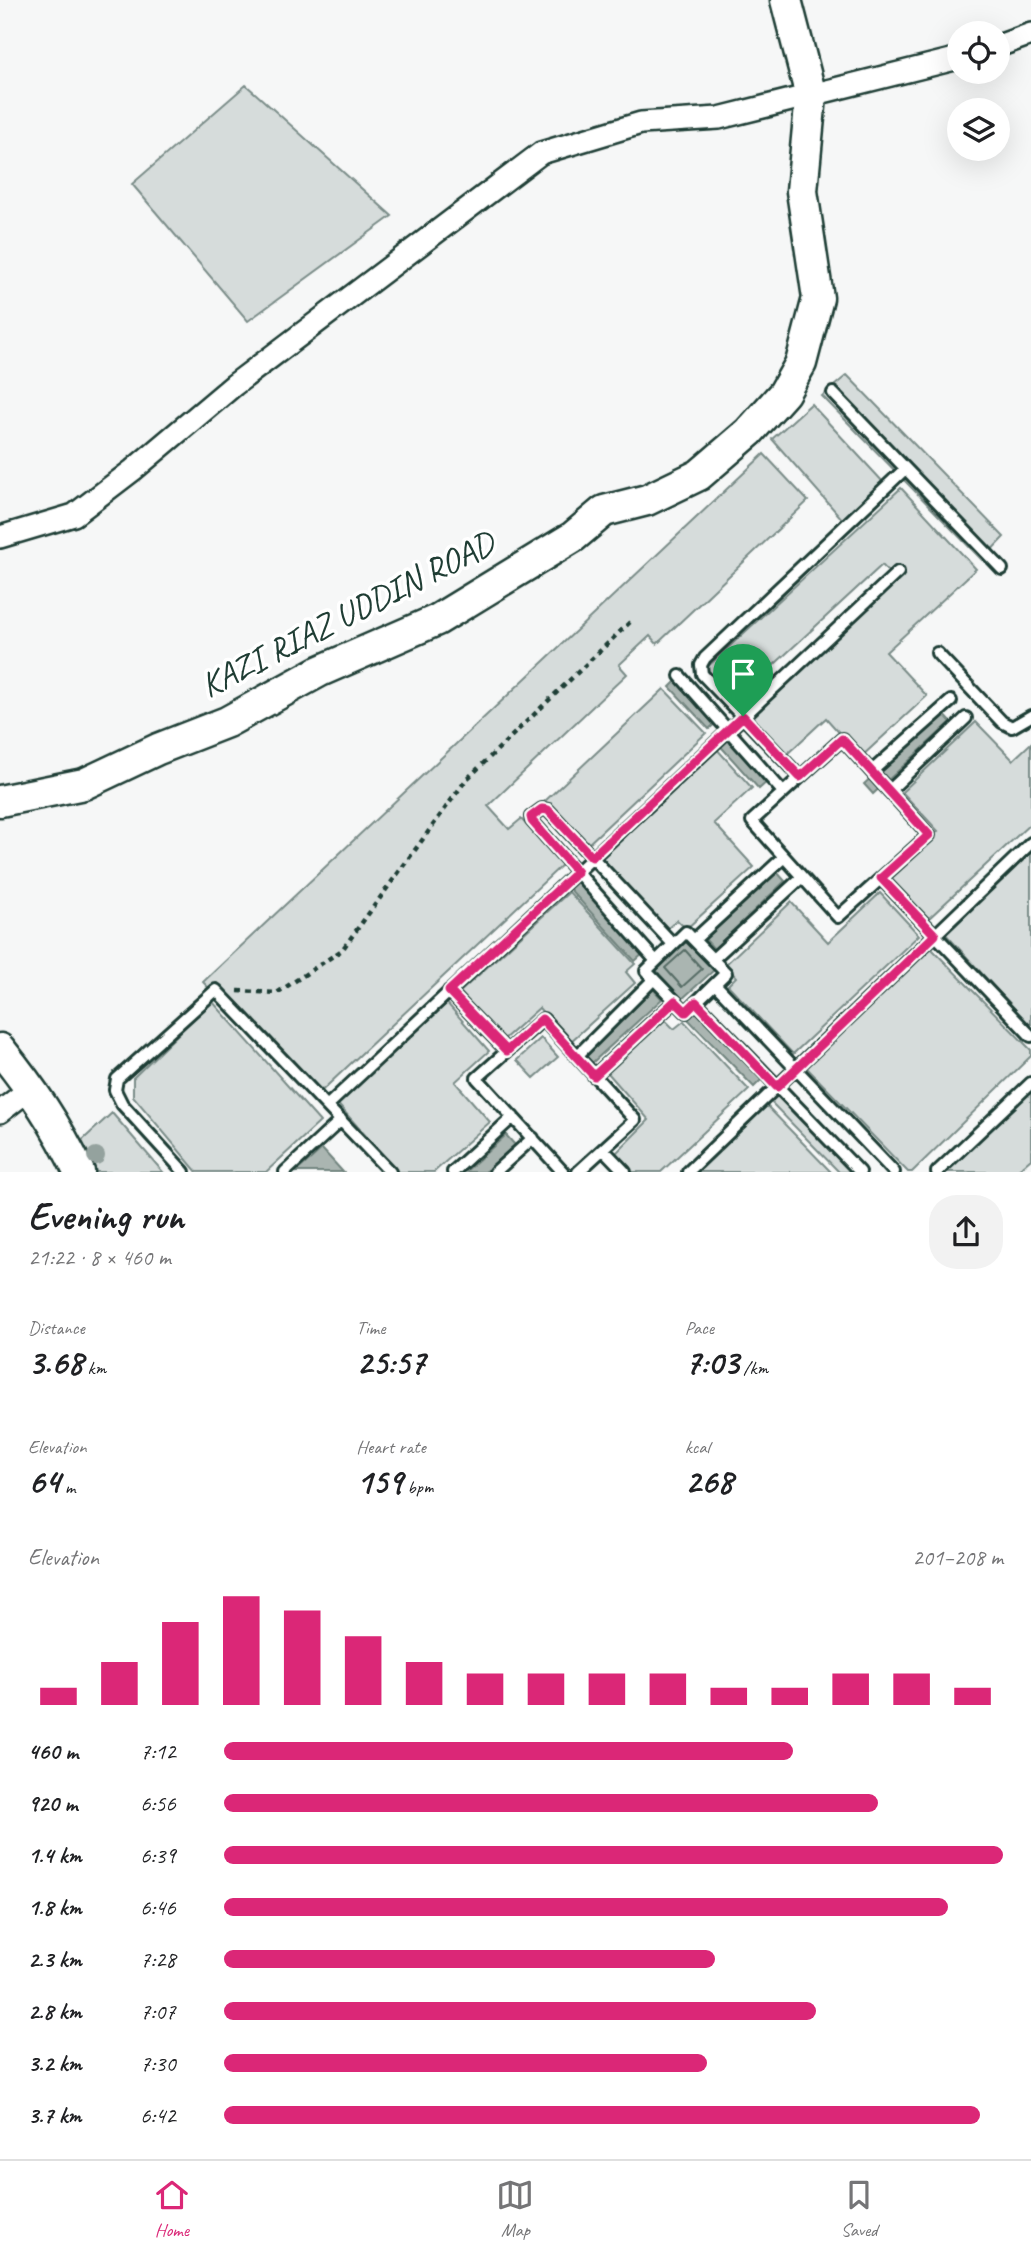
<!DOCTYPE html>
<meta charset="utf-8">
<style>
:root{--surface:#fff;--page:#f2f2f2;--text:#202124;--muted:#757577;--line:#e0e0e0;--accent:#db2777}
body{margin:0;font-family:Caveat,sans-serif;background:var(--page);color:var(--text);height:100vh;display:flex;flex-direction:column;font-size:26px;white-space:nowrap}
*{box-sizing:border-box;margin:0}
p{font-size:23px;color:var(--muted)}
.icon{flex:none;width:38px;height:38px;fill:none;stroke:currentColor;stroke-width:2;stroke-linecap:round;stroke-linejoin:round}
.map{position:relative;height:1172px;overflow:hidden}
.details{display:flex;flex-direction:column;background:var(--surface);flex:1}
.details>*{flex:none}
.controls{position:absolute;left:947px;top:21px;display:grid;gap:14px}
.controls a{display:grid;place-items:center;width:63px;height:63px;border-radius:50%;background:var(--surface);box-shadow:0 7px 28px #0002;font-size:35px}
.pin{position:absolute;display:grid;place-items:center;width:60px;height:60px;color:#fff;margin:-72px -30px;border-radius:50% 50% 50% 0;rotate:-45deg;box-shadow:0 0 7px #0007}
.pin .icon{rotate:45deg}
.round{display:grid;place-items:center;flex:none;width:74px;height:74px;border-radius:28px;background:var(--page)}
.overview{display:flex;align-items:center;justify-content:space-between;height:119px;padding:0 28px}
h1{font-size:38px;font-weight:800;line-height:52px}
.figures{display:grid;grid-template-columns:repeat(3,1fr);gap:10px;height:119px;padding:7px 28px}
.figures div{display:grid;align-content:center}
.figures b{font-size:35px;font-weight:800}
.figures small{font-size:19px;font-weight:400}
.figures p{font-size:19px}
.chart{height:196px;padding:14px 28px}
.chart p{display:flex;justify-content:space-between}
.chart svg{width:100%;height:126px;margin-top:7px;stroke:var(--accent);stroke-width:6}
ul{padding:0 28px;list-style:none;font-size:23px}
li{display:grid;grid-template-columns:112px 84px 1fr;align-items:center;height:52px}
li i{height:18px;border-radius:9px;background:var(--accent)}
.tabs{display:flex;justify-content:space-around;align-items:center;height:98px;border-top:2px solid var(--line);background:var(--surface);font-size:19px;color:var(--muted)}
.tabs a{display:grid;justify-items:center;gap:4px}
.tabs .on{color:var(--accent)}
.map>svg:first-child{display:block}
.green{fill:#d6dcdb;stroke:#7a8c88;stroke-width:2}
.water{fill:#aab5b1;stroke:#72857f;stroke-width:2}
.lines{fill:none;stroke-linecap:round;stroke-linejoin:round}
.shore{stroke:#576d66;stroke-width:2}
.lane-casing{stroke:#1f3d34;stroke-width:16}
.street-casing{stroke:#1f3d34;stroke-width:26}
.secondary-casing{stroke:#1f3d34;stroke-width:35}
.path{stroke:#1f3d34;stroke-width:4.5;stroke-dasharray:5 5;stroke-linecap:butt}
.lane{stroke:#fff;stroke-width:10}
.street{stroke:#fff;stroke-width:21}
.secondary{stroke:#fff;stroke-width:30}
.tree{fill:#94a29e}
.route-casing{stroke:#fff;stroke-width:14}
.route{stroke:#db2777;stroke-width:9}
.labels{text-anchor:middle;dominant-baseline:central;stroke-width:7;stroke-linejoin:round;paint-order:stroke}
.street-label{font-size:35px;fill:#1f3d34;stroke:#fff}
</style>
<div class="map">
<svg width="1031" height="1172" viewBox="0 0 1031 1172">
<rect width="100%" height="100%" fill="#f6f7f7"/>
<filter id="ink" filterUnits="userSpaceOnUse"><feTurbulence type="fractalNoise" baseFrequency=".0143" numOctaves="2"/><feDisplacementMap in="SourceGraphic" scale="14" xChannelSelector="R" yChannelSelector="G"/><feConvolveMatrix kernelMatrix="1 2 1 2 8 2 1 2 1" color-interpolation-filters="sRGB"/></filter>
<g filter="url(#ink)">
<!-- green -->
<path class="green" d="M246,85l146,131 -144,105 -116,-137z
M847,375l157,162 -22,23 -160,-164z
M811,404l73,79 -41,37 -71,-81z
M764,454l44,47 -151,143 -7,-8 -31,29 8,9 -139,132 21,23 12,-10 42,45 -250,235 -110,-117z
M901,488l75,81 -90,83 41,44 -66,61 -35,-39 -40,37 -37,-39 147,-136 -14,-15 -147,136 -30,-32z
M664,689l42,44 -119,112 -42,-44z
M976,722l37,38 18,-17v80l-104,97 -39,-41 50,-48 -36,-39z
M715,747l37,41 -38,35 40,44 -68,62 -9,-9 -11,10 -68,-76z
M1031,845v182l-90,-98z
M569,892l66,72 -9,8 9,11 -65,59 -31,-34 -36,32 -43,-48z
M880,893l39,42 -126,119 -65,-69 8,-8 -11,-12 66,-63 37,40z
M928,945l103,105v6l-119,116h-4l-104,-107z
M212,1001l108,121 -54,50h-69l-64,-76v-18z
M446,1002l43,49 -34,31 35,40 -56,50h-36l-64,-72z
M665,1020l9,9 10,-8 65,69 -88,82h-35l-14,-15 37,-37 -41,-47z
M541,1038l17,19 -24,21 -17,-18z
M773,1088l82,84h-16l-74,-76z
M1031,1088v71l-15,13h-77z
M765,1104l66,68h-137z
M112,1113l51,59h-77l-11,-25z"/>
<!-- water -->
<path class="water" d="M679,678l39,43 -9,8 -39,-42z
M942,712l9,10 -78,72 -9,-10z
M724,732l44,49 -9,8 -44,-49z
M776,871l9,10 -71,68 -9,-10z
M576,878l68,75 -9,8 -68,-75z
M685,939l29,31 -32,29 -28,-31z
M653,989l9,10 -70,64 -9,-10z
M693,1008l69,71 -8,8 -69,-71z
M506,1135l9,10 -30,27h-20z
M322,1149l21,23h-47z"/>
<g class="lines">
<!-- shore -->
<path class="shore" d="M685,950l17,19 -20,18 -17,-19z"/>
<!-- lane casing -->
<g class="lane-casing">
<path id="lane" d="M833,393l169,176
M937,653l65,69 10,5 19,-11
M680,676l103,116
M842,739l87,96 -91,82 -86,-96z
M872,771l79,-70
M800,777l-98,-103 -1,-9 4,-7 200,-189
M889,791l77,-73
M881,878l150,158
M686,932l40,41 -40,39 -40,-41z
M694,940l90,-83
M713,959l89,-82
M656,961l-124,-140 -1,-4 11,-8 6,1 125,134
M715,984l179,188
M449,991l58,60
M696,1002l164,170
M577,1056l77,-77
M594,1076l81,-75
M327,1106l571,-534
M603,1149l22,23
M184,1172l-62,-68 -7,-14 2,-11 99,-89 174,182
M285,1172l56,-52
M453,1172l60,-55
M495,1172l38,-34
M563,1172l-86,-94 66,-59 92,101 -57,52
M688,1172l343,-329
M937,1172l94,-89"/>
</g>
<!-- street casing -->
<g class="street-casing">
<path id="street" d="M998,46l33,-12
M0,537l74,-22 59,-45 101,-85 307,-232 100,-30 78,-5 240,-60
M0,1112l31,-24"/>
</g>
<!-- secondary casing -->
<g class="secondary-casing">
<path id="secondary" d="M0,801l84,-17 74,-35 69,-27 93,-51 117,-51 136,-83 31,-26 43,-11 52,-25 50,-43 35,-39 17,-30 17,-65 -16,-107 9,-95 -25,-96
M0,1049c32,40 57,76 79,123"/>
</g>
<!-- path -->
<path class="path" d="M238,991l39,2 65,-43 124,-170 164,-158"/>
<!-- lane -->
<use href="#lane" class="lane"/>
<!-- street -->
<use href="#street" class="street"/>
<!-- secondary -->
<use href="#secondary" class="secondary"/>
</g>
<!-- trees -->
<circle class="tree" cx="96" cy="1156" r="9"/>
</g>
<g class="lines" filter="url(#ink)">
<!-- route casing -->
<g class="route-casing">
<path id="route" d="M743,716l57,61 42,-38 87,96 -48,43 54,57 -158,152 -81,-85 -10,10 -11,-11 -81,75 -52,-57 -35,32 -58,-60 128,-119 -45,-51 -1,-4 11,-8 6,1 44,47z"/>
</g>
<!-- route -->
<use href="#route" class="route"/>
</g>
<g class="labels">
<!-- street labels -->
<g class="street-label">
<text transform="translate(347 614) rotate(-27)">KAZI RIAZ UDDIN ROAD</text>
</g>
</g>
</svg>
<div class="controls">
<a><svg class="icon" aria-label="locate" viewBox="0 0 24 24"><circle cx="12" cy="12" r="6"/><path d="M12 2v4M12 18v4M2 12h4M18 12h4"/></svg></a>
<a><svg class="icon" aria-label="layers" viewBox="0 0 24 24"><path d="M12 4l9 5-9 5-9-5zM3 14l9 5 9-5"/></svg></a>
</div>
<div class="pin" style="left:743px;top:716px;background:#1e9e55"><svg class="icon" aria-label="arrive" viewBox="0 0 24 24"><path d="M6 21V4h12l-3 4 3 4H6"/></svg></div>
</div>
<section class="details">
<div class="overview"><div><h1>Evening run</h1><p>21:22 · 8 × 460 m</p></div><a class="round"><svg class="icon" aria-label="share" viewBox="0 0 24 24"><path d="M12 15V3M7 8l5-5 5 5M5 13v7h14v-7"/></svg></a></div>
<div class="figures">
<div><p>Distance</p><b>3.68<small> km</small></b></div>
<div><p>Time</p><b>25:57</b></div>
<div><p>Pace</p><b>7:03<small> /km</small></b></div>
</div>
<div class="figures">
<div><p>Elevation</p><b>64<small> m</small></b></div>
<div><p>Heart rate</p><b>159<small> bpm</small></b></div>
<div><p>kcal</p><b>268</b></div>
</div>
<div class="chart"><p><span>Elevation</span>201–208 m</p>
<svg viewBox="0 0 160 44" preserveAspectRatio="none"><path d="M5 44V38M15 44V29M25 44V15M35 44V6M45 44V11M55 44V20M65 44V29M75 44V33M85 44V33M95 44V33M105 44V33M115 44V38M125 44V38M135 44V33M145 44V33M155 44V38"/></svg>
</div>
<ul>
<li><b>460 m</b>7:12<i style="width:73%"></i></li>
<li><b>920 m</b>6:56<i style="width:84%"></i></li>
<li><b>1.4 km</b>6:39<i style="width:100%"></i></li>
<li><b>1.8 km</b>6:46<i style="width:93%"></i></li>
<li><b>2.3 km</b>7:28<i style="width:63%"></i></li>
<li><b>2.8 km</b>7:07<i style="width:76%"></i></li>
<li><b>3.2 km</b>7:30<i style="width:62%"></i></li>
<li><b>3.7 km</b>6:42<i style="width:97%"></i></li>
</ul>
</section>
<nav class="tabs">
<a class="on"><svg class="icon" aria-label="home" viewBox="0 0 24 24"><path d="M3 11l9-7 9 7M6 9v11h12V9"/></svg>Home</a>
<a><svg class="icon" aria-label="map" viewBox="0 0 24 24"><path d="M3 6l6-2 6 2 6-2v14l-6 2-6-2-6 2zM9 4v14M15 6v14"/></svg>Map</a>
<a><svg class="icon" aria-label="saved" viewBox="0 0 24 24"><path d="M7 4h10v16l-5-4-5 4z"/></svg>Saved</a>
</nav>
